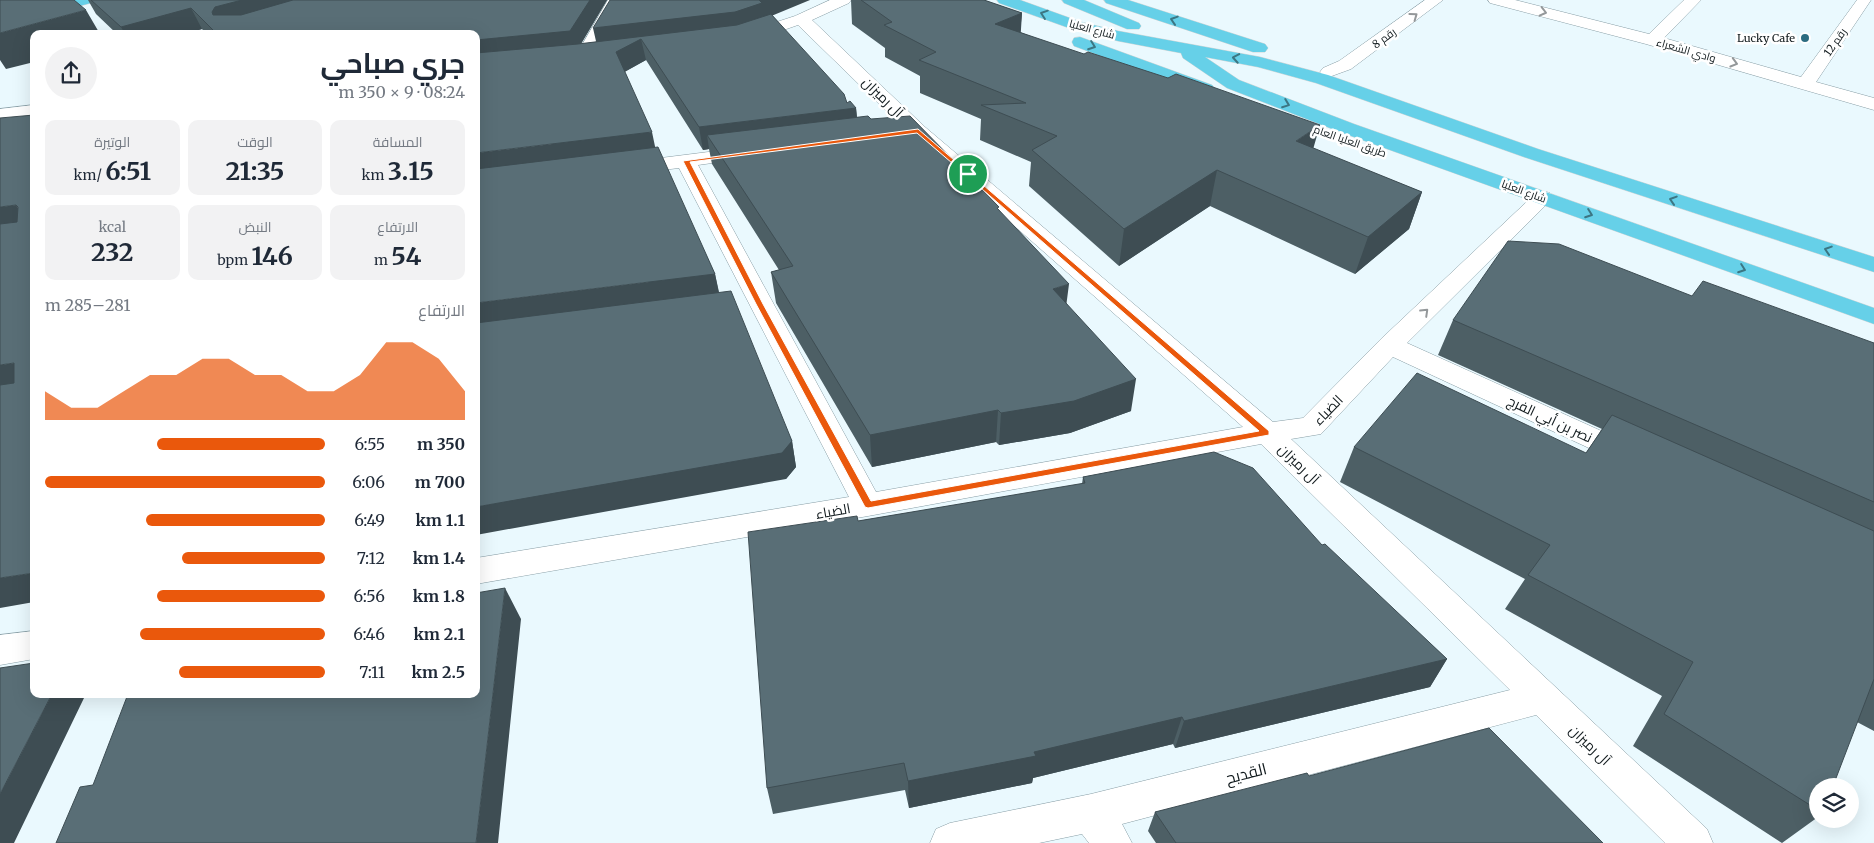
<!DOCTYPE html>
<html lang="ar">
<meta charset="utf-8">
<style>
:root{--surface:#fff;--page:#f2f2f3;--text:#1f2937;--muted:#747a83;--accent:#ea580c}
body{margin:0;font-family:Merriweather,Cairo,serif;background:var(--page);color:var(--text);direction:rtl;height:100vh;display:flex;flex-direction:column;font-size:19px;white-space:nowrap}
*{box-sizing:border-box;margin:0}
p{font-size:16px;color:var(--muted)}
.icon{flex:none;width:28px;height:28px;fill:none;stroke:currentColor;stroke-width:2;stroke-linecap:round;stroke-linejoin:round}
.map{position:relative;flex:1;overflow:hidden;direction:ltr}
.details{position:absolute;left:30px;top:30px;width:450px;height:668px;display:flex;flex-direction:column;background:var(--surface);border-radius:10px;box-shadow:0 5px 20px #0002;direction:rtl}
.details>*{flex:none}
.fabs{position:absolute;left:1809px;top:778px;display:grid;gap:10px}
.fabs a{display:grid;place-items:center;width:50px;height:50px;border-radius:50%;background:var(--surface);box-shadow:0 5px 20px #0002;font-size:25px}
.pin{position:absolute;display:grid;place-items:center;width:42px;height:42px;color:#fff;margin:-21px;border:2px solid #fff;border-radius:50%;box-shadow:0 1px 5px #0007}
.round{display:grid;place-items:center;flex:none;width:52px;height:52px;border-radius:26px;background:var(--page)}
.summary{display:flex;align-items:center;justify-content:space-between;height:85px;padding:0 15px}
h1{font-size:28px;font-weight:700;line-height:38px}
.stats{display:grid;grid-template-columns:repeat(3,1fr);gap:8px;height:85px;padding:5px 15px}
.stats div{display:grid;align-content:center;border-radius:10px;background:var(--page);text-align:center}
.stats b{font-size:25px;font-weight:700}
.stats small{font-size:14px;font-weight:400}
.stats p{font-size:14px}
.chart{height:140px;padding:10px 15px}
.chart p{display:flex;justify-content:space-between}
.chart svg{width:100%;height:90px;margin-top:5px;fill:var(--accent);opacity:.7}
ul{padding:0 15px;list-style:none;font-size:16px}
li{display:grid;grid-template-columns:80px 60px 1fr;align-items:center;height:38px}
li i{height:12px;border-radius:6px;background:var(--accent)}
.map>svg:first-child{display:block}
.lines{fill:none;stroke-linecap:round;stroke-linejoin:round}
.minor-casing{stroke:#879da5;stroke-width:1}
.major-casing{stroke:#d4d6d6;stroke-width:1}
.minor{fill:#fff;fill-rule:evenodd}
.major{fill:#66d0e8;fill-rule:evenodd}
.wall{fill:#4d5f65}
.shaded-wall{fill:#3e4d53}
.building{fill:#596e76;stroke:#3e4d53}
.oneway{stroke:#94989a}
.oneway2{stroke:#3c7683}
.route{fill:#ea580c;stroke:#fff;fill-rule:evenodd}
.poi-dot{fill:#2c6c81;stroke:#fff;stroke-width:2}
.labels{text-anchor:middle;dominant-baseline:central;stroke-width:5;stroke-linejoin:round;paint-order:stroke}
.far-street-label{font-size:11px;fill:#121b1e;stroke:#fff}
.far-poi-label{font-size:11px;fill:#121b1e;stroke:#fff;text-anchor:end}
.street-label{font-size:14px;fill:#121b1e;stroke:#fff}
.near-street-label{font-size:16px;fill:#121b1e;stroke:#fff}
</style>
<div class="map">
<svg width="1874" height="843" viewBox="0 0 1874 843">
<rect width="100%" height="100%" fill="#eaf9fe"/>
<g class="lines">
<!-- minor casing -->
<g class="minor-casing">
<path id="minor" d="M608,0h16l-35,63 -6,1 -6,-1 -3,-4z
M830,0h21l-2,3 -37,17 113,107 348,295 30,-4 78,-79 155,-146 7,-2 7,2 4,4 -4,4 -143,142 232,105 4,7 -4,7 -10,3 -10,-3 -226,-105 -72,77 -30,5 416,390 6,14h-48l-129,-128 -414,109 10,19h-43l-7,-9 -43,9h-109l6,-14 14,-6 141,-29 419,-104 -249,-246 -393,72 -392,68v-26l373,-61 -170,-329 -50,6 -7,-2 -3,-4 3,-4 7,-2 119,-15 7,2 3,4 -3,4 -57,8 178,327 367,-65 -332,-292 -113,-110 -52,18 -6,-1 -2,-4 2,-4 55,-18z
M1425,0h18l-92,69 -22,8 -6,-1 -3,-4 3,-4 16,-7z
M1488,0h27l134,34 35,-34h17l-37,38 137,39 56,-77h14l-55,82 58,16v12l-228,-66 -156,-41z
M34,105v12l-34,4v-12z
M34,631v28l-34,6v-30z"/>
</g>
<!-- major casing -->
<g class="major-casing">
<path id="major" d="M67,0h26l-2,3 -91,24v-10z
M997,0h23l61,22 37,9 142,26 68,18 210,74 336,108v15l-350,-115 -208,-74 -58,-16 -53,-10 34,23 115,44 520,184v16l-534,-192 -113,-44 -44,-30 -2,-5 -63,-12 -49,-13 -70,-25z
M1062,0h22l55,23 2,3 -2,3h-12l-63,-26z
M1104,0h24l137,44 3,4 -3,4h-12l-147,-49z
M1080,37l132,48 3,4 -3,4 -6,1 -6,-1 -126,-47 -2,-4 2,-4z"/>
</g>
<!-- minor -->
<use href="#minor" class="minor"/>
<!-- major -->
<use href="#major" class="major"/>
</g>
<!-- wall -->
<path class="wall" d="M88,0h519l-26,44 191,-29 75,88 9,5 1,9 14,2 128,91 68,94 64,107 -61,22 -71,12 -3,-3 -124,25 -96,-164 -5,-31 8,-2 -67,-106 -3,-15 -6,1 -57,-90 -22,12 31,76 60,126 4,18 73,149 4,26 -10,12 -310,-445h-270l-4,-5 -17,5h-68l-21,-20z
M851,0h133l38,13 -2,19 402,160 -13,37 -54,45 -145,-68 -91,60 -90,-80 2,-24 -51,-22 1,-21 -61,-26v-17l-35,-19v-9l-33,-24z
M1692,296l182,47v388l-17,-9 -39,64v31l-36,26 -149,-97 29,-50 -157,-87 20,-30 -185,-97 14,-35 232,6 16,-24 -164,-74 15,-35z
M1083,477l239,68 125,114 -17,28 -255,61 -2,-4 -140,34 -1,5 -123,25 -4,-18 -132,24 -6,-26 91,-267 224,-37z
M1309,776l294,67h-447l-8,-12 7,-19z"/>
<!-- shaded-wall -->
<path class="shaded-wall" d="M242,0h83l-103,33 -10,-21 3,-5z
M590,0h17l-31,52 -100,10v-22z
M758,0h52l-46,19v5l-123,15 5,21 -25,14 -23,-24 -5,-22z
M191,8l11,21 -17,5h-60l-4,-7z
M86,10l14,24h-66v28l-28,7 -6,-9v-27z
M1022,13l-2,32 -25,-21z
M856,108l2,23 -151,4 2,14 -6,1 -4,-23z
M1320,125l-10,35 -14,-19z
M652,132l5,24 -181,22v-25z
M1217,170l-7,36 -91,60 5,-37z
M1422,192l-13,37 -54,45 13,-37z
M16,205l18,24 -34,4v-26z
M715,274l5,25 -244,31v-27z
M1069,284l-4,31 -12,-26z
M14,363l20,24 -34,7v-29z
M1136,379l-5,32 -61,22 -71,12 2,-32z
M998,410l-2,32 -124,25 -2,-32z
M792,441l4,26 -10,12 -310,56v-28z
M34,573v29l-34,6v-30z
M505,588l16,31 -23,224h-22z
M1447,659l-17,28 -255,61 9,-27z
M52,694h27l5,4 -70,145h-14v-49z
M1182,717l-9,27 -140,34 -1,5 -123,25 -1,-27z"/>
<!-- building -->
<path class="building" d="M0,0h74l12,10 -86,23z
M91,0h151l-27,7 -3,5 1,3h28l52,-15h297l-20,31 -94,9v-6h-259l-26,-26 -70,19z
M610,0h149l3,3 -27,9 -142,16z
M861,0h123l38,13 -27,11 89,30 4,-2 80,26 8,-4 144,51 -24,16 126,51 -54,45 -151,-67 -93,59 -92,-79 25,-14 -76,-31 45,-2 -107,-43 17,-8 -52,-27 8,-3z
M771,14l73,80 3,9 3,-2 6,7 -157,19 -58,-88 -25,13 36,80 -176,21v-100l102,-9 159,-19z
M34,115v458l-34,5v-193l14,-2v-20l-14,2v-141l17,-2 1,-15 -2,-2 -16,2v-89z
M868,116l3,3 39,-3 89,91 -2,1 72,76 -16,5 83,90 -62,22 -73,12 -3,-3 -128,25 -99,-163 22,-6 -86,-131z
M658,147l57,127 -239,29v-134z
M1508,241l51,3 133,52 11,-15 171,62v159l-421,-182z
M731,291l61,150 -10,12 -306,54v-184z
M1417,373l169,80 26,-38 262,116v148l-41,107h-15v24l-154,-96 29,-52 -165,-87 22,-30 -196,-98z
M1214,452l39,16 69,77 3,-1 122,115 -263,62 -2,-4 -148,35 2,4 -128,25 -4,-18 -137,25 -19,-256 109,-16 1,5 227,-38 -2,-6z
M505,588l-29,255h-420l24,-56 13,-2 35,-91h348v-101z
M34,663v31h18l-52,100v-126z
M1489,728l114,115h-427l-21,-31 152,-39 2,3z"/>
<!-- one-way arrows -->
<defs><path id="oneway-chevron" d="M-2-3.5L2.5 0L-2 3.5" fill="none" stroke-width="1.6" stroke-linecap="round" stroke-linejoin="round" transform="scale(1.25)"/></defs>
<g class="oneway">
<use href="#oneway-chevron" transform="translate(1543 12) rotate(14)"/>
<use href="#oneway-chevron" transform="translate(1414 16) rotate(-36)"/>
<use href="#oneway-chevron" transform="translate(1734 63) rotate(16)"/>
<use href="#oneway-chevron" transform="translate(1425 312) rotate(-44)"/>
</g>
<g class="oneway2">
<use href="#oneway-chevron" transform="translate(1044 14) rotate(-161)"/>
<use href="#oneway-chevron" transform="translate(1174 20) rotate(-162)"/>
<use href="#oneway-chevron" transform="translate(1092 46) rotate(20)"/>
<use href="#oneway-chevron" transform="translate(1236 58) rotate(-170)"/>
<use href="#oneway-chevron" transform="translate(1286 104) rotate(21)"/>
<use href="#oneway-chevron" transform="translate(1673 200) rotate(-162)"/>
<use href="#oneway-chevron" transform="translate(1589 214) rotate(20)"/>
<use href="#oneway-chevron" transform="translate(1828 250) rotate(-162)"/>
<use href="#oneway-chevron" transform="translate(1742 269) rotate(20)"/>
</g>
<!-- route -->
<path class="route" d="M918,129l351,302v4l-401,73 -3,-1 -109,-203 -73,-143zM917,133l49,42 293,256 -388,70 -108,-197 -73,-142z"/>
<!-- markers -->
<circle class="poi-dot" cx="1805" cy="38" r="5"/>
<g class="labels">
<!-- far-street labels -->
<g class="far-street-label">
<text transform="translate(1092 29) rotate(15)">شارع العليا</text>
<text transform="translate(1384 38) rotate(-36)">رقم 8</text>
<text transform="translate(1835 42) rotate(-55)">رقم 12</text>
<text transform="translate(1686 50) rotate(16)">وادي الشعراء</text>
<text transform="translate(1350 141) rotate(19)">طريق العليا العام</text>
<text transform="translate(1524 191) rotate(20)">شارع العليا</text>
</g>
<!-- far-poi labels -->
<g class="far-poi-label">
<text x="1795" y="38">Lucky Cafe</text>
</g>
<!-- street labels -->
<g class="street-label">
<text transform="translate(883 97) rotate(44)">آل رميزان</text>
<text transform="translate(1328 410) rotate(-46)">الضياء</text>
<text transform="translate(1550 419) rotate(25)">نصر بن أبي الفرج</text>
<text transform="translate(1299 464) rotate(44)">آل رميزان</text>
<text transform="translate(833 511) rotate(-10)">الضياء</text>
<text transform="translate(1590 745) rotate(44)">آل رميزان</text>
</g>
<!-- near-street labels -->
<g class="near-street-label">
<text transform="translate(1246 773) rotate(-14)">القديح</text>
</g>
</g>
</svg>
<div class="fabs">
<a><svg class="icon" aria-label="layers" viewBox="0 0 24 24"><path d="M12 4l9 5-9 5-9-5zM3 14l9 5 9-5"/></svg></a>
</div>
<div class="pin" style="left:968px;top:174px;background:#1e9e55"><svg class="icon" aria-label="arrive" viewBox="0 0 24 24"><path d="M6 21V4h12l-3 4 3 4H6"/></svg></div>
<section class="details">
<div class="summary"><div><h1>جري صباحي</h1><p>08:24 · 9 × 350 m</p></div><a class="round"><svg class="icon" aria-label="share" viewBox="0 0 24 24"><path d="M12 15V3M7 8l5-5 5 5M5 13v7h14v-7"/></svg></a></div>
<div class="stats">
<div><p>المسافة</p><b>3.15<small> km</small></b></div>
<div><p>الوقت</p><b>21:35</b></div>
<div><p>الوتيرة</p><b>6:51<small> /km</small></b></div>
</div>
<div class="stats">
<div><p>الارتفاع</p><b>54<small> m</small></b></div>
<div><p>النبض</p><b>146<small> bpm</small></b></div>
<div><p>kcal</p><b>232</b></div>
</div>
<div class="chart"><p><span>الارتفاع</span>281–285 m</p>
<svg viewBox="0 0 160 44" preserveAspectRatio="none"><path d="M0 44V30L10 38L20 38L30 30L40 22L50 22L60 14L70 14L80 22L90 22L100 30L110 30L120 22L130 6L140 6L150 14L160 30V44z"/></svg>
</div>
<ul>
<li><b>350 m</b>6:55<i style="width:60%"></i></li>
<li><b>700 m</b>6:06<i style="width:100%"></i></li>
<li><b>1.1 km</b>6:49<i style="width:64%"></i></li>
<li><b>1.4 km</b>7:12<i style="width:51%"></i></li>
<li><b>1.8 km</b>6:56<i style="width:60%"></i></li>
<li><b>2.1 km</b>6:46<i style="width:66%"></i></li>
<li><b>2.5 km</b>7:11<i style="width:52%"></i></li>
</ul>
</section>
</div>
